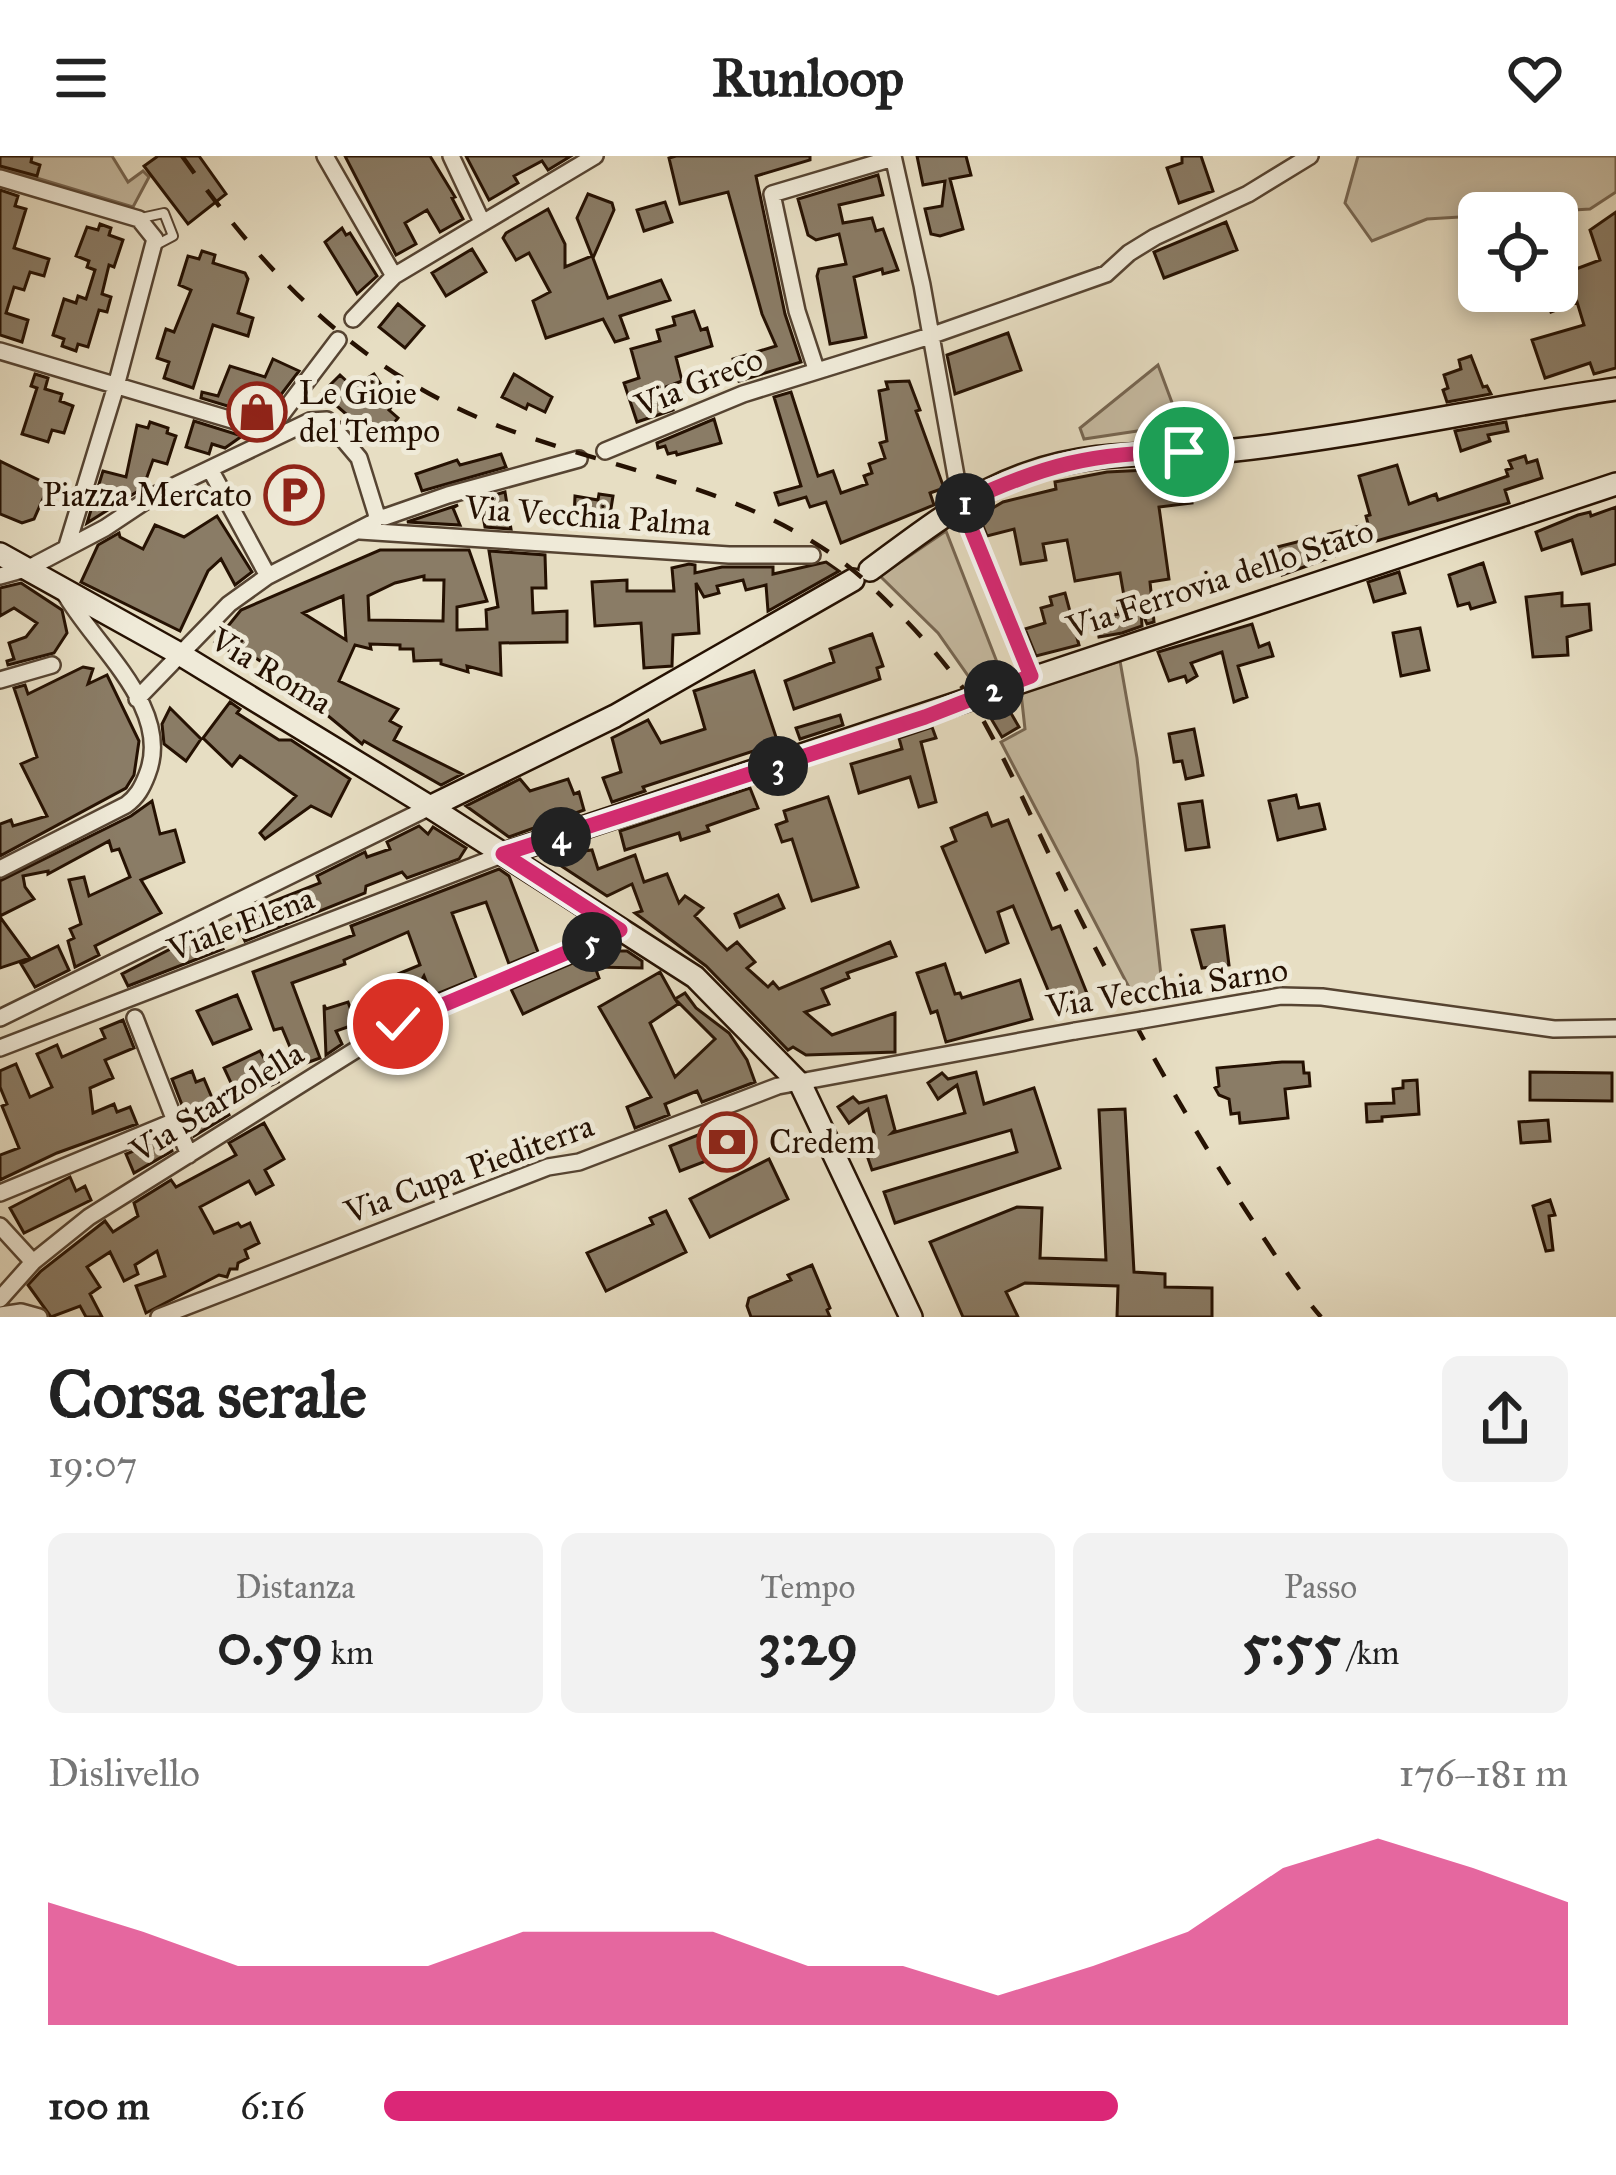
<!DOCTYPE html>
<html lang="it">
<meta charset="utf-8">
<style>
:root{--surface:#fff;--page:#f2f2f2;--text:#222;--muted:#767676;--accent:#db2777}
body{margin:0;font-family:"IM FELL Great Primer",serif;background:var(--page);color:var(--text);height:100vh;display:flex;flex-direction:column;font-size:45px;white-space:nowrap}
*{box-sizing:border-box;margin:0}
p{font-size:39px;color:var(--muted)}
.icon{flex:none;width:66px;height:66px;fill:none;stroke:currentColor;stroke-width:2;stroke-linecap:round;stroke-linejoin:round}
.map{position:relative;height:1161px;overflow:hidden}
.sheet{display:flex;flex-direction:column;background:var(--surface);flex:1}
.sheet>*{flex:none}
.buttons{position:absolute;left:1458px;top:36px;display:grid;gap:24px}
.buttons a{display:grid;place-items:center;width:120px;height:120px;border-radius:18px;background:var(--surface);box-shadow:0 6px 18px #0003;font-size:60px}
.pin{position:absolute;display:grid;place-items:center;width:102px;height:102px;color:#fff;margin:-51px;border:6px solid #fff;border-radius:50%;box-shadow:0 3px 12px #0007}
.km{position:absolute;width:60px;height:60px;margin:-30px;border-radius:50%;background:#222;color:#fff;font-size:33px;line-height:60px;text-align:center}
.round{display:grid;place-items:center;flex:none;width:126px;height:126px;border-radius:18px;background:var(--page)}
.summary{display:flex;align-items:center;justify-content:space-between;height:204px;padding:0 48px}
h1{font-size:66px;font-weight:700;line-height:90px}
.metrics{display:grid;grid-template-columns:repeat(3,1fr);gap:18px;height:204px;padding:12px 48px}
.metrics div{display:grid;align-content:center;border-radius:18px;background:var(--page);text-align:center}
.metrics b{font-size:60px;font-weight:700}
.metrics small{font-size:33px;font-weight:400}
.metrics p{font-size:33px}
.chart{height:336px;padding:24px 48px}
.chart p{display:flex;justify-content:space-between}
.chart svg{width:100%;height:216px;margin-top:12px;fill:var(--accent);opacity:.7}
ul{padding:0 48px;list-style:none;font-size:39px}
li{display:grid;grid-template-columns:192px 144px 1fr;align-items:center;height:90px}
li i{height:30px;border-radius:15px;background:var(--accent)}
header{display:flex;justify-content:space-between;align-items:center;height:156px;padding:0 48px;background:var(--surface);font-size:54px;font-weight:700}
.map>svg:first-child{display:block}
.green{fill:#c6bba2;stroke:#766652;stroke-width:3}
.building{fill:#8a7c66;stroke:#251102;stroke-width:3;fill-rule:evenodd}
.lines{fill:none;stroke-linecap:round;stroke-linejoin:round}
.lane-casing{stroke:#564432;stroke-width:12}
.street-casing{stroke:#564432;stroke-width:20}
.secondary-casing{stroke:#251102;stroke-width:26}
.lane{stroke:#efead8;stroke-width:8}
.street{stroke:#efead8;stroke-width:15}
.secondary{stroke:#efead8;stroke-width:21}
.rail{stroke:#251102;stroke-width:4.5;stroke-dasharray:21 21;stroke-linecap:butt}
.street-bridge-casing{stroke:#564432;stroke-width:20;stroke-linecap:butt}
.street-bridge{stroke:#efead8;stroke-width:15}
.route-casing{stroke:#fff;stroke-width:24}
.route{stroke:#db2777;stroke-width:15}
.labels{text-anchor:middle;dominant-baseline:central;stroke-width:10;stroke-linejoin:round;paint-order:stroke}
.street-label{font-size:33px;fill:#251102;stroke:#efead8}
.poi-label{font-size:33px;fill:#251102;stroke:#efead8;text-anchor:start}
</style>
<header><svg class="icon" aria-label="menu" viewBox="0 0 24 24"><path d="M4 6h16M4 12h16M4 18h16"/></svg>Runloop<svg class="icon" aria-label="heart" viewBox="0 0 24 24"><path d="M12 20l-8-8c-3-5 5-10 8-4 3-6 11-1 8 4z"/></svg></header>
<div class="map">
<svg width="1616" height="1161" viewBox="0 0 1616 1161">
<rect width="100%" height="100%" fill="#e7dec3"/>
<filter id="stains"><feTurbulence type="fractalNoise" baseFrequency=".00167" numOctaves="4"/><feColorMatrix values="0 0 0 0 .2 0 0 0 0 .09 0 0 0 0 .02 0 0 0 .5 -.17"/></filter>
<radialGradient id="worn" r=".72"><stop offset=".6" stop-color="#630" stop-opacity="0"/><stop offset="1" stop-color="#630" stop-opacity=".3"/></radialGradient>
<!-- green -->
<path class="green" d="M0,0h112l16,26 15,-11 6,6 -16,30 -133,-40z
M1358,0h258v36l-26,17 -163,10 -55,22 -27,-38z
M1158,209l19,51 -14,4 1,7 -80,12 -4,-11z
M946,375l56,144 -26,12 -38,-54 -58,-57z
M1120,505l17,97 26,236 -29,3 -133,-255 24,-13 -4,-36z"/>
<!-- building -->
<path class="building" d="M0,0h32l-1,6 9,3 -3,11 -37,-10z
M158,0h41l27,38 -38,30 -44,-58z
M345,0h85l25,41 -3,1 11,21 -23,13 -13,-22 -22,13 11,21 -20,11z
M466,0h105l-23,14 -6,-9 -28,15 4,7 -29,17z
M676,0h134v4l-54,16 29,138 16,48 -62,19 -6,-22 43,-13 -14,-32 -34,-122 -48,12 -11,-46z
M917,0h49l5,19 -21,4 13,50 -23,7 -9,-2 -6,-25 17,-3 3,-25 -22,4z
M1182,0h19l12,35 -34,12 -12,-35 15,-5z
M878,19l5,20 -44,10 4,18 29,-5 4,13 7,-2 15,41 -15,4 -1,-5 -28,8 12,60 -36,7 -13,-68 2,-7 27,-5 -7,-30 -23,6 -8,-5 -10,-36z
M0,34l18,6 -3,10 11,3 -12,39 35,11 -5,17 -14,-4 -6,18 -10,-3 -8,26 22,7 -6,22 -22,-7z
M588,38l24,9 2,7 -21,48 15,40 53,-18 9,20 -50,16 8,22 -13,4 -12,-23 -57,19 -13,-37 17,-9 -21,-39 -13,7 -13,-22 3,-5 42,-24 17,35v23l27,-11 -15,-38z
M665,46l7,20 -28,9 -7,-21z
M1616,56v156l-22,6 -4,-11 -45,15 -13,-38 52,-15 -7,-23 -26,10 -7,-21h13v-15l43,-16 -10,-30z
M1226,66l11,28 -73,28 -10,-26z
M100,68l11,4 -2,7 14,5 -9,27 -5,-2 -7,29 9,3 -4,15 -8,-2 -11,37 -10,-3 -2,7 -14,-5 2,-7 -11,-4 11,-36 12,4 2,-7 8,3 9,-29 -8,-3 2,-6 -13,-5 11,-29 11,3z
M342,72l4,7 4,-2 27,43 -20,18 -32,-52z
M472,93l14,23 -40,24 -14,-23z
M202,95l13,4 -2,8 32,10 3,6 -10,34 15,5 -5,18 -35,-11 -20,63 -29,-10 5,-16 -12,-4 9,-29 8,3 17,-42 -12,-5 9,-29 11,3z
M398,148l26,22 -19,22 -26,-21z
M694,155l7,19 6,-2 5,18 -36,11 6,24 -16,6 7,23 -36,12 -13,-39 15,-5 -8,-29 29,-8 -3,-11 18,-5 -2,-8z
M1008,177l13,37 -66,24 -8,-39z
M1471,200l12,31 4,-1 4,8 -44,8 -4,-12 5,-2 -4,-13 17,-6 -2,-9z
M273,203l26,12 -35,46 -63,-19 1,-6 16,4 12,-30 35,11z
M35,218l13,4 -3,11 17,5 -2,7 13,5 -9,27 -12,-3 -4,12 -26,-8 15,-46 -6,-2z
M374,218l11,17 -8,5 15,10 -3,4 9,8 -20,24 -56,-49 18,-18 13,12z
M514,218l38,23 -7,15 -17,-8 -2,5 -24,-12z
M909,225l11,29 -4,1 28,77 -14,5 4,12 -93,38 -15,-41 -16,5 -4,-10 -27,8 -4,-12 26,-7 -27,-89 17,-5 27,84 15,-5 8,22 26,-9 -3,-8 8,-3 -3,-9 16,-6 -5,-15 7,-2 -8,-50 9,-2 -2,-7z
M714,263l7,24 -44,12 -1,-3 -8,2 -3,-8 -7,2 -1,-5z
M194,265l48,15 -17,12 -13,-4 -3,10 -23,-7z
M150,266l18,6 -1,5 9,3 -9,28 -14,-4 -10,28 -56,35 16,-52 23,6 11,-52 11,3z
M1506,266l2,9 -20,4 2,6 -29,10 -6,-20z
M501,298l5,13 -84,24 -6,-17 41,-14 3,5z
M1525,300l2,7 10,-3 5,18 -37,12 4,13 -136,39 -91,33 -9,-27 95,-24 -2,-8 4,-1 -11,-39 38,-11 12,39 27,-10 2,6 70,-24 -2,-6 6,-2 -3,-7z
M0,305l49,24 -15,34 -12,4 -22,-9z
M1187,312l5,35 -33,4 10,72 -19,3 4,40 -7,2 -6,-14 1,16 -20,7 -23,4 -3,-19 23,-4 -2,-11 8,-1 -5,-29 -45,8 -8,-41 -24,4 3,16 -25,4 -7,-35 -27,7 -8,-20 24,-14 53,-13 -1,-7 52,-10z
M505,336l6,37 -26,-2 -5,-28z
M599,338l14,2 -4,25 -35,-2 1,-23 23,4z
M458,349l-5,3 7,17 -53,-3z
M1616,351v57l-34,10 -10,-34 -30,10 -6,-18 42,-17 12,-3 1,4z
M217,360l35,56 -17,13 -14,-26 -13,12 -28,60 -99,-49 17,-37 21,-12 1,4 23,12 12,-24 29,12z
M380,394h89l18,51 -30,6v23l30,-1 -1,-19 12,-3 -9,-56 56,4 1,33h-14l1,25 34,-2v31l-67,1 1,32 -34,-9 1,6 -27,-8v-4l-27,1 -1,-12h-13v-4l-30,-1 1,5 -16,-4 -16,36 59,28 -8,12 11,6 -7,13 68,34 -21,11 -77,-44 -2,3 -94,-78 -22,-14 -5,6 -26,-16 26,-32zM424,420v4h20l-1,41 -74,-1 -1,-24 27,-13zM343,440l3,44 -43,-27z
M826,406l13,9 -71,40 -2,-26 -20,5 -3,-10 -26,6 2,7 -15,4 -8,-14 3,50 -26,2 -1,31 -28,2 -3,-45 -46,3 -3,-44 35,-2v11h47l-2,-23 17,-4 6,1v8l27,-6h51v7z
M1483,407l12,39 -24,7 -2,-6 -11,3 -9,-31z
M1399,416l6,21 -31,9 -6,-20z
M21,427l41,27 5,23 -13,20 -46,12 -1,-4 7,-2 -5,-16 17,-6 11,-14 -23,-15 -14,8v-28z
M1065,437l14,52 -43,11 -11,-27 20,-6 -4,-15 11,-3 -2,-8z
M1562,437v13l27,-2 2,26 -24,7 1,18 -35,2 -7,-60z
M1252,468l7,23 10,-4 4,13 -35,10 9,31 -13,5 -12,-50 -31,11 6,13 -10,6 -2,-6 -16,5 -11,-29z
M1420,472l9,42 -28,6 -8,-43z
M872,478l11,32 -6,2 3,11 -86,30 -9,-28 49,-19 -4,-13z
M83,511l10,2 -5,15 19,-9 32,66 -5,34 -8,13 -126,68v-32l11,-4 2,6 34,-10 -26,-52 16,-7 -23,-69 11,-3 3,9z
M754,515l24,72 -135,44 2,4 -33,11 -9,-24 18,-6 -9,-34 36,-18 13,23 44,-14 -11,-38z
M230,546l10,7 -3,4 42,27h12l59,39 -19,37 -20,-10 -46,33 -5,-6 36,-37 -56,-40 -8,10 -29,-28z
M1005,547l14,24 -17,10 -16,-27z
M170,552l31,31 -15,22 -22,-17 -2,-20z
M840,559l3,10 -43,14 -4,-11z
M932,571l4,11 -15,4 15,60 -17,5 -9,-30 -51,16 -8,-29 51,-15 -3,-11z
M1194,573l9,46 -17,4 -4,-18 -8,1 -5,-28z
M520,623l10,12 38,-12 6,15 5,-2 5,18 -75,27 -43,-31z
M750,632l8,20 -51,18 2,5 -28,9 -2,-7 -54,17 -5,-19z
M1296,639l3,13 20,-4 6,25 -47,11 -9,-39z
M828,641l30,90 -46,14 -20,-62 -10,3 -6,-17 11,-4 -3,-10z
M152,645l8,33 15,-4 9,32 -43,18 20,33 -66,33 4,9 -24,12 -7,-26 6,-3 -4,-9 11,-5 -12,-44 15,-3 5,19 41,-19 -11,-28 -7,2 -3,-10 -61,33v-3l-25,5 2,11 9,12 -34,17v-35l131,-65z
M1202,645l7,46 -23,3 -7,-46z
M987,657l5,13 16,-6 44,109 8,-3 30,75 -32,13 -45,-108 -15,6 10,31 -22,9 -44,-105 14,-6 -5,-13z
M419,670l9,8 5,-7 33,21 -7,11 -52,19 -5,-6 -36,14 -1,7 -120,48 -8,-17 12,-5 -3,-7 74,-29 -3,-7 48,-24 2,5 23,-8 -3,-7z
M569,692v5l23,-3 6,19 37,-14 9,27 23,-8 12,29 6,-7 18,12 -8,8 32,34 10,-8 18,20 -8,6 21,19 5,-5 6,7 111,-47 6,14 -49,17 2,5 -27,11 7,15 -24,8 27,23 63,-22v39l-89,3 -13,-8 -5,3 -82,-84 -71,-53 7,-2 -10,-27 -25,12 -61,-40z
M499,713l10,7 29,76 -29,12 -23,-62 -34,11 24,65 -44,18 -8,-20 -18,31 -17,-14 9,-19 22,-9 -12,-33 -64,28 1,4 -53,19 28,75 -22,8 -16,-38 -8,2 -21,-58 101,-37 -3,-9z
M778,739l6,13 -44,19 -5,-13z
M0,761l30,41 -30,10z
M217,769l8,13 -6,3 4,8 -95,37 -6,-12z
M1224,770l5,39 -27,3 -10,-38z
M58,790l11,24 -34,17 -14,-23z
M601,795h26l15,10v7l-47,-1 4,11 -76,36 -12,-25z
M945,808l10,30 5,-1 2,5 58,-18 12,39 -86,23 -9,-31 -6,2 -14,-40z
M660,816l15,27 10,-6 11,15 33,25 18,27 8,22 -53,20 -5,-11 -32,13 4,11 -34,13 -8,-21 24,-10 -52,-90zM676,844l39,39 -40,38 -25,-54 28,-19z
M237,839l14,34 -38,15 -16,-33z
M348,846l8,22 -20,7 6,13 -16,11 -2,-50 2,4z
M123,864l11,28 -29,12 8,18 -23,10 3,25 21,-9 3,8 13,-5 7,17 -80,29 -57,27v-25l19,-7 -17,-42 5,-2 -7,-17v-16l16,-7 14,33 22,-10 -15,-33 20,-9 5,12 43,-19 -4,-9z
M260,895l18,31 -39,18 -15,-32z
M1282,906h21l1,11h5l1,13 -25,3 3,29 -48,5 -1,-10 -8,1 -2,-15 -10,-4 -4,-7 4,-2 -2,-18z
M192,915l4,11 8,-3 9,21 8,-3 8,18 -35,21 -22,-57z
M976,916l8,32 50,-16 26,80 -165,55 -11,-31 133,-40 -6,-22 -139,40 -10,-29 13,-4 -7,-28 -19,14 -11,-16 15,-10 6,6 27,-7 9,34 -3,3 73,-20 -8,-28 -19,14 -10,-16 14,-10 6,6z
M1530,916l82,1v28l-82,-1z
M1417,924l2,34 -37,3v4l-15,1 -1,-18 28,-1 -1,-14 10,-1v-7z
M1125,953l9,163 31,2v13l47,1v29h-95l1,-31 -93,-3 -19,9 12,25h-55l-33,-75 87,-35 25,1 -2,50 66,2 -7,-150z
M1548,964l2,21 -29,2 -2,-21z
M264,967l20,36 -19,11 8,15 -17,9 -7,-13 -49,26 14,26 24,-10 3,4 9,-4 9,20 -14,7 3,8 -10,5 -1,6h-7l-3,8 -8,-2 -73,38 -10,-27 29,-10 -8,-25 -22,14 3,9 -14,7 -14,-29 -23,15 13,20 -10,7 12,23h-16l-6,-11 -29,11 -23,-32 13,-14 64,-50 8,11 25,-16 -4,-13 37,-23 5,7 60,-32 -7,-12z
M708,975l2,6 9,-4 8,20 -47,18 -10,-25z
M168,981l4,14 -38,22 -8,-19z
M769,1003l19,40 -78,38 -20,-38z
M70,1021l6,14 9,-5 6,14 -67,33 -14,-25z
M1550,1044l5,15 -6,1 4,34 -7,1 -13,-45z
M666,1055l20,41 -80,39 -19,-38 66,-29 -3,-6z
M812,1109l18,43 -3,2 3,7h-79l-4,-11 2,-8 42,-18 -3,-5z"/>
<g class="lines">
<!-- lane casing -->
<g class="lane-casing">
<path id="lane" d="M141,62l23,-5 9,23 -17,9"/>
</g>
<!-- street casing -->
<g class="street-casing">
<path id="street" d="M325,0l69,120
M451,0l31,66
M893,0l29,129 39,219 70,172
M0,22l139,41 16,20 -39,147 -49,160
M353,163l41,-43 201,-120
M0,195l269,80
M816,213l-19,-58 -25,-117 121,-36
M269,275l69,-91
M605,295l138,-57 187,-58 176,-62 23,-21 26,-16 93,-43 62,-38
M210,313l58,107
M377,360l8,1 63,-22 131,-36
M360,375l369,24h83
M0,420l29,-8 76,-40 48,-32 157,-75 17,-1 32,38 18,58 -3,6 -106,54 -39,28 -92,95
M0,524l52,-15
M0,713l126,-64c11,-8 16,-17 21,-30 27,-67 -53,-129 -83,-183
M0,862l430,-211
M1142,864l139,-24 41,1 232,32 62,-1
M0,892l504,-194
M175,965l14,34
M0,1037l175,-72 -40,-103
M0,1070l33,36
M0,1143l33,-37 56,-45 308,-193 223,-94
M0,1159l21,-3 18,5
M159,1161l389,-150 31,-5 199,-76 297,-55"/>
</g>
<!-- secondary casing -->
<g class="secondary-casing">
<path id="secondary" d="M0,398l178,99 252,154 265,170 106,108 110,232
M870,414c49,-36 98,-76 156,-96 75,-27 133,-16 209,-24 128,-14 254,-43 381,-61
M430,651l185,-91 238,-136
M504,698l1112,-370"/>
</g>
<!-- lane -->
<use href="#lane" class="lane"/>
<!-- street -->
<use href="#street" class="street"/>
<!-- secondary -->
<use href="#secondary" class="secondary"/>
<!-- rail -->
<path class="rail" d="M182,0c86,121 177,216 319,271 126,48 270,64 371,160 39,37 78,78 106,124 37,65 66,136 100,203 50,100 104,198 165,292 25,38 48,76 78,111"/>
<!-- street-bridge casing -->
<g class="street-bridge-casing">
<path id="street-bridge" d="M1075,875l67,-11"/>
</g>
<!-- street-bridge -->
<use href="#street-bridge" class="street-bridge"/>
</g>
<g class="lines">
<!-- route casing -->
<g class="route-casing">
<path id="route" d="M398,868l222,-94 -117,-76 422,-137 106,-41 -70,-172c81,-39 133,-52 223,-52"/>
</g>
<!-- route -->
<use href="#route" class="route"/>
</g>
<!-- icons -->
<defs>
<g id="shop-ring" transform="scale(3)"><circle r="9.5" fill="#efead8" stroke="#8f2418" stroke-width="1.5"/><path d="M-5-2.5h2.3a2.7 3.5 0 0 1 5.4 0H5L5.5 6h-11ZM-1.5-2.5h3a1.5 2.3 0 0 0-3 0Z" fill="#8f2418"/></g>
<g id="parking-ring" transform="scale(3)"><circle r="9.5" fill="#efead8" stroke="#8f2418" stroke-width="1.5"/><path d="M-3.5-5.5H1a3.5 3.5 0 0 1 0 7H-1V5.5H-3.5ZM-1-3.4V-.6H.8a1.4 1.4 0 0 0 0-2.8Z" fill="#8f2418"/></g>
<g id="bank-ring" transform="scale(3)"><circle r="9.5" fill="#efead8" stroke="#8f2418" stroke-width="1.5"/><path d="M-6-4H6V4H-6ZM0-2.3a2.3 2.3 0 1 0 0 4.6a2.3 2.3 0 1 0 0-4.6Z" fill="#8f2418"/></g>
</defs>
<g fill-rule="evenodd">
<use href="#shop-ring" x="257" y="256"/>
<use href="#parking-ring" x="294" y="339"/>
<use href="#bank-ring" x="727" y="986"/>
</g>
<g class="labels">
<!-- street labels -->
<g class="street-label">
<text transform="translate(699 226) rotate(-22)">Via Greco</text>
<text transform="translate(588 360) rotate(4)">Via Vecchia Palma</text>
<text transform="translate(1220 423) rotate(-18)">Via Ferrovia dello Stato</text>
<text transform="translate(271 515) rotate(31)">Via Roma</text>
<text transform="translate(241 768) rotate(-21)">Viale Elena</text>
<text transform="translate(1167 832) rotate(-9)">Via Vecchia Sarno</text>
<text transform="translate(217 946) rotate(-32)">Via Starzolella</text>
<text transform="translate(469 1013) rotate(-20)">Via Cupa Piediterra</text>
</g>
<!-- poi labels -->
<g class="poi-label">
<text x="299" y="237">Le Gioie<tspan x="299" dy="38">del Tempo</tspan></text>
<text x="252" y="339" text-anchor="end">Piazza Mercato</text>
<text x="769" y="986">Credem</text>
</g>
</g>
<rect width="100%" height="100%" filter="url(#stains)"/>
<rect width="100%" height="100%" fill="url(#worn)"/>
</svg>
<div class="buttons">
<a><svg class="icon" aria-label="locate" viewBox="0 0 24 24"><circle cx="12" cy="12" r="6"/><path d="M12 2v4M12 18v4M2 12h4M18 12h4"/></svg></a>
</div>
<div class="pin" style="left:1184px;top:296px;background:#1e9e55"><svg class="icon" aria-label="arrive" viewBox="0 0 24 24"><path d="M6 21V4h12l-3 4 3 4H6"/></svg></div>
<div class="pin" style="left:398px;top:868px;background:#d93025"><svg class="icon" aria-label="check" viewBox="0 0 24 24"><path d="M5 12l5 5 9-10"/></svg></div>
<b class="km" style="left:965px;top:347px">1</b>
<b class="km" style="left:994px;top:534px">2</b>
<b class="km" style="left:778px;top:610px">3</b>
<b class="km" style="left:561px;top:681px">4</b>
<b class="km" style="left:592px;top:786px">5</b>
</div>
<section class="sheet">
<div class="summary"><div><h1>Corsa serale</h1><p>19:07</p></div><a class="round"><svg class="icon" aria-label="share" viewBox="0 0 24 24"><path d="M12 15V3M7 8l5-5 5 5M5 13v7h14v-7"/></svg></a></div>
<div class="metrics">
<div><p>Distanza</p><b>0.59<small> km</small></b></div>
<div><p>Tempo</p><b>3:29</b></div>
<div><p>Passo</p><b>5:55<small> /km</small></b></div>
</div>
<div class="chart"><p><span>Dislivello</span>176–181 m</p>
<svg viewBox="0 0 160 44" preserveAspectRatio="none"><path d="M0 44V19L10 25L20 32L30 32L40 32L50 25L60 25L70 25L80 32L90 32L100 38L110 32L120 25L130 12L140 6L150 12L160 19V44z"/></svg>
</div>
<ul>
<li><b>100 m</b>6:16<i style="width:62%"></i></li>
</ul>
</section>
